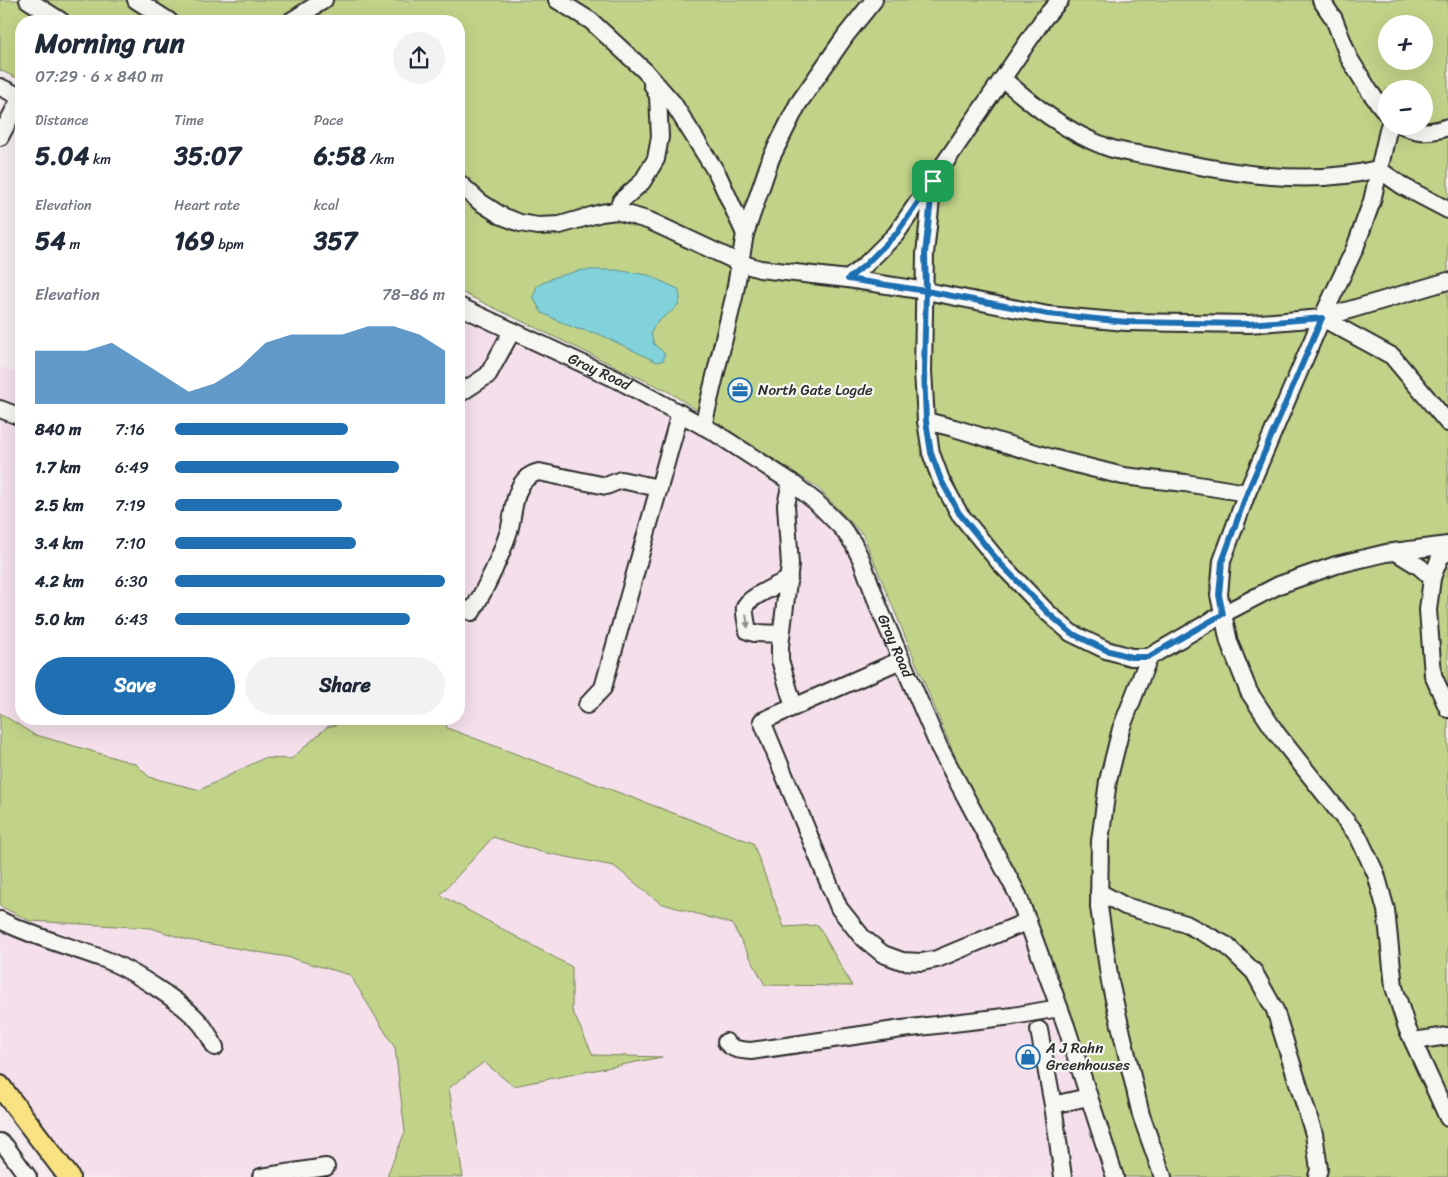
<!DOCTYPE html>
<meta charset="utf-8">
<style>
:root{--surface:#fff;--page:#f2f2f3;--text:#1f2937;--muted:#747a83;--accent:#1f6fb2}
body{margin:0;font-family:Sriracha,sans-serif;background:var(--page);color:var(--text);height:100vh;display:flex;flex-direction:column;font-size:19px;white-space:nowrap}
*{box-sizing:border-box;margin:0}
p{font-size:16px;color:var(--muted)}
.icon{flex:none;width:28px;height:28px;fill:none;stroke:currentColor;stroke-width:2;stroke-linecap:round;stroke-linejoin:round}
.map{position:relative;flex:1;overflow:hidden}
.details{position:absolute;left:15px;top:15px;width:450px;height:710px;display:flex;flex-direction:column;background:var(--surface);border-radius:20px;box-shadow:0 5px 20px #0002}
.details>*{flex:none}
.fabs{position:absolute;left:1378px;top:15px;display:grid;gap:10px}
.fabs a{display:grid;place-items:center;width:55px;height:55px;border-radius:50%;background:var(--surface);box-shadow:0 5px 20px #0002;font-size:25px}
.pin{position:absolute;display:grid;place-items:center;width:42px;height:42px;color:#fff;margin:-21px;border-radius:10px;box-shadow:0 2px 8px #0006}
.round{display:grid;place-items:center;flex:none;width:52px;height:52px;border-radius:26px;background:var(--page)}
.head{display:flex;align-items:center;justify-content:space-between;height:85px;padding:0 20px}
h1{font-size:28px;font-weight:700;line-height:38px}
.figures{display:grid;grid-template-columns:repeat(3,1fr);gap:8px;height:85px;padding:5px 20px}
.figures div{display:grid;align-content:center}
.figures b{font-size:25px;font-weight:700}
.figures small{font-size:14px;font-weight:400}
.figures p{font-size:14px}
.chart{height:140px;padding:10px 20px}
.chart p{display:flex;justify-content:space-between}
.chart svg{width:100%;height:90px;margin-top:5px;fill:var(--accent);opacity:.7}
.cta{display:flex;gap:10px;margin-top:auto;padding:10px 20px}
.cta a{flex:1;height:58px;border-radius:30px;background:var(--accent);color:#fff;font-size:20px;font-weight:700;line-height:58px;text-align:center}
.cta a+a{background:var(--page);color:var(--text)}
ul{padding:0 20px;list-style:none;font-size:16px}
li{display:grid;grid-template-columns:80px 60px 1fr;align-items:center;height:38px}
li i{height:12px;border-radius:6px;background:var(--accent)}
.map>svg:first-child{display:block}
.built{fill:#f4dfeb}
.green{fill:#c1d388;stroke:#767f5a;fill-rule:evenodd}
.water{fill:#81d2da;stroke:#5f8f94}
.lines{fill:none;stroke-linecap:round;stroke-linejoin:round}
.minor-casing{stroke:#2b2b2b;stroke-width:20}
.major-casing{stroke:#2b2b2b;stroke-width:24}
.minor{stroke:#f6f6f2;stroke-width:16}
.major{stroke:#f8e281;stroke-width:20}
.oneway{fill:#90908e}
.route-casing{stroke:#fff;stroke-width:10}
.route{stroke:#1f6fb2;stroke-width:6}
.labels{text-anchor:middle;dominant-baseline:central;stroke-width:4.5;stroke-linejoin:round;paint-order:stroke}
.street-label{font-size:15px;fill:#2b2b2b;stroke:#f6f6f2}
.poi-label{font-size:15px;fill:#2b2b2b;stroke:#f6f6f2;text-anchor:start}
</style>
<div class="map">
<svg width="1448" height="1177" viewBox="0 0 1448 1177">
<rect width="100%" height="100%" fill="#f5ecef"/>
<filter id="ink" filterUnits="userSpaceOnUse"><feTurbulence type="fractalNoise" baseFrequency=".02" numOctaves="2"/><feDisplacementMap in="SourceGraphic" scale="10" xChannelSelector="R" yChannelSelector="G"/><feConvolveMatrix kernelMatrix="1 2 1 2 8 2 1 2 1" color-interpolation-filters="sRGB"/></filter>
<g filter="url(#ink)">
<!-- built -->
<path class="built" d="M459,306l221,107 162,115 38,82 138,285 97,282h-652l-14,-89 35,-26 29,24 146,-29 -66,-2 -22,-45 1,-43 -132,-72 53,-58 48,15 73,14 46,37 72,21 33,61 87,1 -68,-59 -31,-84 -306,-115 -2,-9h14z
M0,367l21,8v344h340l-34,8 -36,32 -27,-1 -64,33 -51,-14 -13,-13 -103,-30 -33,-21z
M0,906l30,15 121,7 37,12 99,17 63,18 45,73 10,84 -17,41v4h-319l-69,-91z"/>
<!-- green -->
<path class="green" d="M0,0h1448v1177h-325l-91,-271 -76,-147 -93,-224 -46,-48 -148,-95 -210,-101v-270h-438v59l-21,-10zM1386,24h38v37h-38zM1386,89h38v37h-38z
M0,713l33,21 103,30 13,13 51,13 64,-32 27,1 36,-32 34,-8h84l2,9 306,115 31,84 34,-2 34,61 -87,-1 -33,-61 -72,-21 -46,-37 -73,-14 -48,-15 -53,58 132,72v43l21,45 69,2 -149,29 -29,-24 -35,26 14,89h-75v-4l17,-41 -10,-84 -45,-73 -63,-18 -99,-17 -37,-12 -121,-7 -30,-15z"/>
<!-- water -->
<path class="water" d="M582,270h33l33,5 30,14c8,19 -10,22 -21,34 -3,2 -4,6 -6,10l3,11 10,9v7l-7,2 -58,-28 -25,-6 -32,-15 -9,-16 4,-11 18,-9z"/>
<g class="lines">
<!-- minor casing -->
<g class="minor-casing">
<g id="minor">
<path d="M28,0l33,21"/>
<path d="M136,0l33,21"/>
<path d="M557,0l34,21 54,50 28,32 45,72 27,59"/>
<path d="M1321,0l13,19 15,39 21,34 16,21"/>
<path d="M291,21l33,-21"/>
<path d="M1003,79c31,27 62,52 101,67 16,7 38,8 55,12 71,15 148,29 219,11l26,18 44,23"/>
<path d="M0,87l21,10 -21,40"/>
<path d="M1389,126l-17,75 -17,47 -33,70 -75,175 -25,68 -3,34 10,47 20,50 28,42 81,102 18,38 10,36 8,77 13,41 41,90"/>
<path d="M1404,126c15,8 29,6 44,1"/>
<path d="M933,181l-8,73 -2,117 3,50 5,32 10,27 18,33 40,49 48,50 24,21 35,17 25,7h18l74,-43 56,-29 57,-20 50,-12 62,-8"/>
<path d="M459,183l21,19 22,14 18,7 18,3 22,-1 41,-12 16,-2 33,10 90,42 20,6 88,10 78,12 122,24 78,7 123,2 73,-6 126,-37"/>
<path d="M617,211l4,-10 21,-19 14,-23 4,-22 -2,-41 -6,-12"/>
<path d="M848,279l17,-14 31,-31 148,-216 16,-18"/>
<path id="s1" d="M459,306l161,75 94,51 77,50 25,20 26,26 11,15 8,16 19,51 59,137 79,148 48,131 49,151"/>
<path d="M1322,318l70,38 56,67"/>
<path d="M459,394l29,-19 24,-44"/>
<path d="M0,409l21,8"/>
<path d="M926,421l28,7 98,30 71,18 62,7 62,10"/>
<path d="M703,426l31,-129 11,-63 26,-76 27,-54 48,-69 28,-35"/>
<path d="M791,482l-5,23 4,60 -10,81v14l14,47"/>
<path d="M1396,552l24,15 12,11"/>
<path d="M1448,552l-8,5 -8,21 -4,32 5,65 15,34"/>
<path d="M459,607l13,5c15,-26 28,-53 37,-81 4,-14 4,-30 10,-42 4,-9 11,-15 20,-17l67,14 15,-6 38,8"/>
<path d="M781,634l-27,-1 -6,-2c-1,-7 -4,-17 -3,-24 2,-9 35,-23 44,-28"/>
<path d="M1149,657l-28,72 -13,52 -8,60 -1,66 11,75 31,133 22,62"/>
<path d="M901,660l-139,61 77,187 23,29 21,17 19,7 20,1 15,-3 91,-38"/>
<path d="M587,705l16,-17 77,-275"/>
<path d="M1099,892l26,14 61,18 40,21 28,27 21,38 39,124 5,35 -2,8"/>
<path d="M0,920c33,17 69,26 104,39 26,10 80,44 97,65 6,7 10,15 14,23"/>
<path d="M1039,1030l14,75"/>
<path d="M1413,1041l35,-5"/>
<path d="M726,1042c7,8 14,8 25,9l151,-22 111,-13 46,-8"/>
<path d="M0,1142l6,5 22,30"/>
<path d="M261,1177l65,-10"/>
<path d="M1063,1177l-10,-72 35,-8"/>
</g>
</g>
<!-- major casing -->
<g class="major-casing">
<path id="major" d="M0,1086l69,91"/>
</g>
<!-- minor -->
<use href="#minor" class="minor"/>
<!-- major -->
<use href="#major" class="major"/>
</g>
<!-- one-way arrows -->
<defs><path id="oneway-solid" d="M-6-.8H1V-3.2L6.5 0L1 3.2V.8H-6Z" transform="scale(1.25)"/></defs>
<use class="oneway" href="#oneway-solid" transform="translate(747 621) rotate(83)"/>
</g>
<g class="lines" filter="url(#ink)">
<!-- route casing -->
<g class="route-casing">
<path id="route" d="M933,181l-37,53 -31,31 -17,14 78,12 -2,80 2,50 5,32 10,27 18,33 40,49 48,50 24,21 35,17 25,7h17l75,-43 -4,-19 3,-33 25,-69 75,-175 -73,6 -123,-2 -78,-8 -122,-23 -1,-37 8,-73"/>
</g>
<!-- route -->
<use href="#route" class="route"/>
</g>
<!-- icons -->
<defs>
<g id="office-ring" transform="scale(1.25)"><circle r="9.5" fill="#f6f6f2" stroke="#1f6fb2" stroke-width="1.5"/><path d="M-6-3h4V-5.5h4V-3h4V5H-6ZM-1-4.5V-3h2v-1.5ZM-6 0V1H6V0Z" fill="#1f6fb2"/></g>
<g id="shop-ring" transform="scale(1.25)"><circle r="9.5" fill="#f6f6f2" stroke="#1f6fb2" stroke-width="1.5"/><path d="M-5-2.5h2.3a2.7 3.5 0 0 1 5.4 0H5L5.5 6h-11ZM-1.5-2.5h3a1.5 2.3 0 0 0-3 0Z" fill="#1f6fb2"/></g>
</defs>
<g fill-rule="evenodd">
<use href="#office-ring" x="740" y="390"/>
<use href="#shop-ring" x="1028" y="1057"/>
</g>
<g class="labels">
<!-- street labels -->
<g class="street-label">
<text stroke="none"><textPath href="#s1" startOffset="155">Gray Road</textPath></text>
<text stroke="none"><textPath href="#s1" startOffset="575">Gray Road</textPath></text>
</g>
<!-- poi labels -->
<g class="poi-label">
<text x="758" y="390">North Gate Logde</text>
<text x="1046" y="1048">A J Rahn<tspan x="1046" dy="17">Greenhouses</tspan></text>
</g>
</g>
</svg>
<div class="fabs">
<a>+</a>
<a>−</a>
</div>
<div class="pin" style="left:933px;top:181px;background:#1e9e55"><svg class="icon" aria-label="arrive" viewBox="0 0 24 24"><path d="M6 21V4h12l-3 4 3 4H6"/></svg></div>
<section class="details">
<div class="head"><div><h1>Morning run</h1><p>07:29 · 6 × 840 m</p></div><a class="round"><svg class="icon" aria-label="share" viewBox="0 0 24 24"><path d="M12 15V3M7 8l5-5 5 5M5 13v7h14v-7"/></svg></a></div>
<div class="figures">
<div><p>Distance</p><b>5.04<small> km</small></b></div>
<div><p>Time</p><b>35:07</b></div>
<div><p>Pace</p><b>6:58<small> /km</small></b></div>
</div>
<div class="figures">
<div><p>Elevation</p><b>54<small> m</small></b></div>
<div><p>Heart rate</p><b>169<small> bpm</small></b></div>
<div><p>kcal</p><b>357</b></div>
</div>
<div class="chart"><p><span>Elevation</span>78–86 m</p>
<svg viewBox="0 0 160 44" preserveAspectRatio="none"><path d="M0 44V18L10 18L20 18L30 14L40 22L50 30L60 38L70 34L80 26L90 14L100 10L110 10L120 10L130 6L140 6L150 10L160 18V44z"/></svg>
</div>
<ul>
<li><b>840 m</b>7:16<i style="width:64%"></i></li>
<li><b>1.7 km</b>6:49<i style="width:83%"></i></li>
<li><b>2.5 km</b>7:19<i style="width:62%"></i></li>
<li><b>3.4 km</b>7:10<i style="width:67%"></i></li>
<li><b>4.2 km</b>6:30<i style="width:100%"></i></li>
<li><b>5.0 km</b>6:43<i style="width:87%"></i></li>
</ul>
<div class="cta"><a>Save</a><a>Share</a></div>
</section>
</div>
